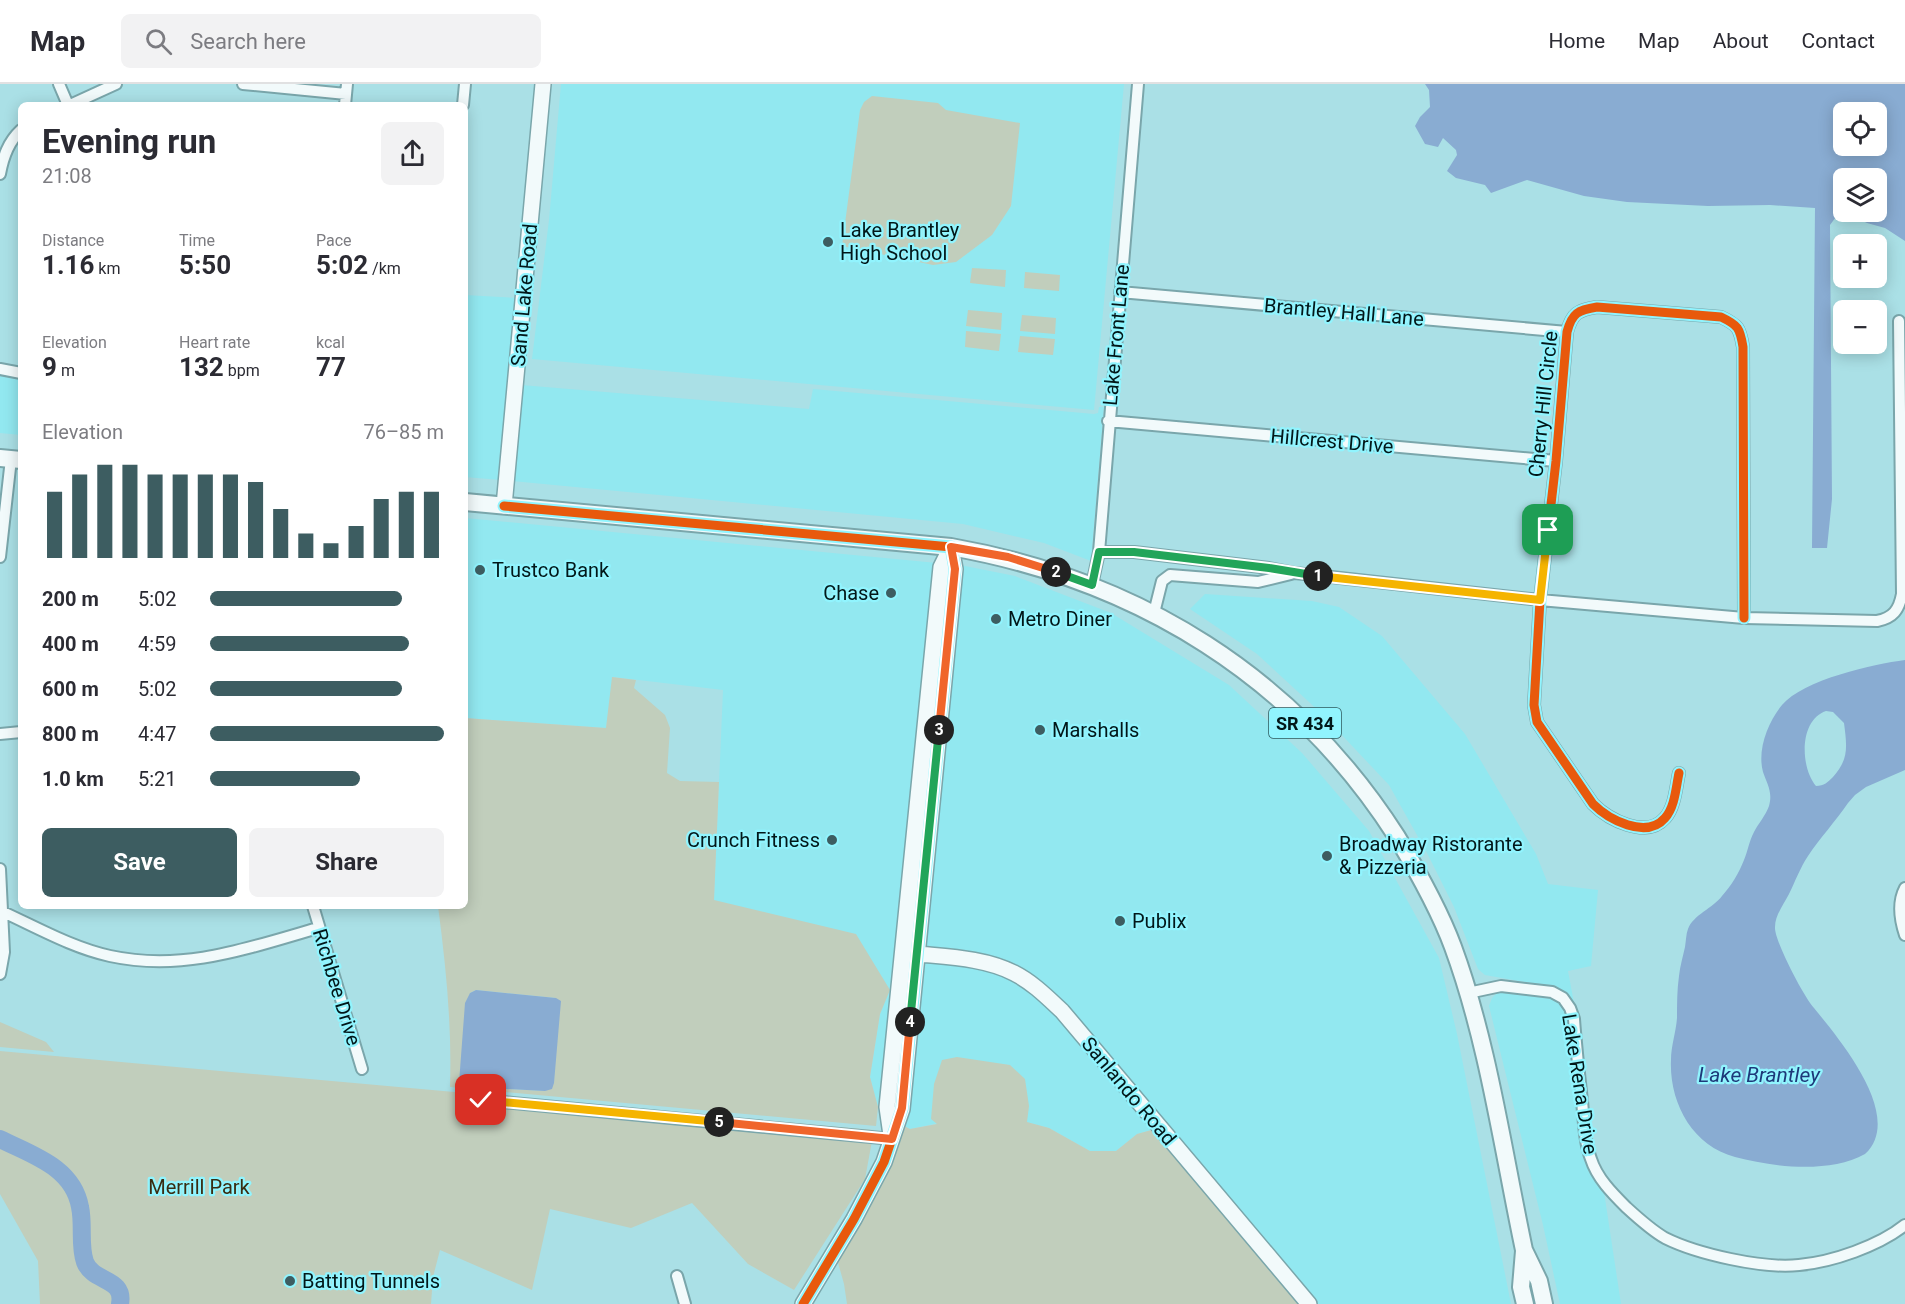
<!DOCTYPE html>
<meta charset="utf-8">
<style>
:root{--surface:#fff;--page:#f2f2f3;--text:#2b2b33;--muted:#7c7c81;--line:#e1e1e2;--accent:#3d5d61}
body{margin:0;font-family:Roboto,sans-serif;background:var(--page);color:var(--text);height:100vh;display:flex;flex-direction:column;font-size:22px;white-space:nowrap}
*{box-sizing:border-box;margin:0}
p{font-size:20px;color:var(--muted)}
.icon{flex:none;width:33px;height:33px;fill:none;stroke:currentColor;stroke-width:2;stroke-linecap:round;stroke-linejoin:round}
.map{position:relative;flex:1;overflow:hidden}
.details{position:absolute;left:18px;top:18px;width:450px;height:807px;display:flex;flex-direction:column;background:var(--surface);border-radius:9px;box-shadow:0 3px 15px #0003}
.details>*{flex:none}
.buttons{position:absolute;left:1833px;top:18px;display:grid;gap:12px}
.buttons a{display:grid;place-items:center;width:54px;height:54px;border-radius:9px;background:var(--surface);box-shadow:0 3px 15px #0003;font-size:30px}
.pin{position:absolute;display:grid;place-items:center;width:51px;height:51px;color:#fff;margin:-26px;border-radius:12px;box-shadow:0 3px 9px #0006}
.km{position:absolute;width:30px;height:30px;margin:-15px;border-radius:50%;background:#222;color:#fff;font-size:16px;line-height:30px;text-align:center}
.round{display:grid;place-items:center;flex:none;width:63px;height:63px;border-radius:9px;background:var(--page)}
.summary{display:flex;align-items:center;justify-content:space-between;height:102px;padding:0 24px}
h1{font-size:33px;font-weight:700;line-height:45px}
.metrics{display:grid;grid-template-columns:repeat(3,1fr);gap:9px;height:102px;padding:6px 24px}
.metrics div{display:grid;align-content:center}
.metrics b{font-size:26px;font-weight:700}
.metrics small{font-size:16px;font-weight:400}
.metrics p{font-size:16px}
.chart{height:168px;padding:12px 24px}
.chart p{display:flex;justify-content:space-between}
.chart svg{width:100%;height:108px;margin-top:6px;stroke:var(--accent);stroke-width:6}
.primary-button{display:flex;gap:12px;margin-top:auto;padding:12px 24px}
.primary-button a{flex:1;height:69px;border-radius:9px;background:var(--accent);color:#fff;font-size:24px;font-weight:700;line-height:69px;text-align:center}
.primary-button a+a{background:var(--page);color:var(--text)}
ul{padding:0 24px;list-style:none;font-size:20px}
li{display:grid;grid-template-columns:96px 72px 1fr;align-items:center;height:45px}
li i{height:15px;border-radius:8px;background:var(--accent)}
header{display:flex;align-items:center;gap:36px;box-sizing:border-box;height:84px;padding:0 30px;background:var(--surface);border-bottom:2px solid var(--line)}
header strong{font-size:28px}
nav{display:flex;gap:33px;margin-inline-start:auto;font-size:21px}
.search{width:420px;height:54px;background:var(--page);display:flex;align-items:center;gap:15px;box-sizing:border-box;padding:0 21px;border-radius:9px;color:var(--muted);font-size:22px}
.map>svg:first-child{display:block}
.built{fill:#92e8f0}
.green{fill:#c1cebc;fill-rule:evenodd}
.water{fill:#89acd2;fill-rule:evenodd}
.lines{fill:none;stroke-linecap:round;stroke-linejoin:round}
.river{stroke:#89acd2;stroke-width:18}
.street-casing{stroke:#7aa6ab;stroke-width:14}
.secondary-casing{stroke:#7aa6ab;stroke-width:18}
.primary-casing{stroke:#7aa6ab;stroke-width:20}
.street{stroke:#f2fafb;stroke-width:10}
.secondary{stroke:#f2fafb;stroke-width:15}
.primary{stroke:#f2fafb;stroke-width:16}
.cycleway-casing{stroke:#91f4fe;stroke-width:13}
.cycleway{stroke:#e8590c;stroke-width:9}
.split-1-casing{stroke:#fff;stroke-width:12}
.split-2-casing{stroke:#fff;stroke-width:12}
.split-3-casing{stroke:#fff;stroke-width:12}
.split-4-casing{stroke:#fff;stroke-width:12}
.split-5-casing{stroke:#fff;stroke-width:12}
.split-6-casing{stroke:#fff;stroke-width:12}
.split-1{stroke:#f5b400;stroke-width:8}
.split-2{stroke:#22a559;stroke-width:8}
.split-3{stroke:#f0652b;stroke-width:8}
.split-4{stroke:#22a559;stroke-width:8}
.split-5{stroke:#f0652b;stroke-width:8}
.split-6{stroke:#f5b400;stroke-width:8}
.poi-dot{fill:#3d5d61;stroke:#91f4fe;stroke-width:2}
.labels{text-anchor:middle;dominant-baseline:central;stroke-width:4.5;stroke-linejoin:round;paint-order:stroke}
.shield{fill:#91f4fe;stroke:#2d595e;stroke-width:1.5}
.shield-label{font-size:18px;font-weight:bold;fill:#021719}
.poi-label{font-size:20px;fill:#021719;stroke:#91f4fe;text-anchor:start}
.street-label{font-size:20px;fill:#021719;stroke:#91f4fe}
.park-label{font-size:20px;fill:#3a2d12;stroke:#91f4fe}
.water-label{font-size:21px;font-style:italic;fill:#1e3979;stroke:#91f4fe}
</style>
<header>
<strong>Map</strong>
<div class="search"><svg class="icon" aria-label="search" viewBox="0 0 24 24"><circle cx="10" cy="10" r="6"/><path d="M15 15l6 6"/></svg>Search here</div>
<nav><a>Home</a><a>Map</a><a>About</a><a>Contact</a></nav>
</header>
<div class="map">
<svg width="1905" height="1220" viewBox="0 0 1905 1220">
<rect width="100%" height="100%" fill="#aae0e6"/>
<!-- built -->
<path class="built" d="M561,0h563l-30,326 -562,-51 17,-139z
M465,211l53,3 -17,182 -36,-3z
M0,291l21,3v57l-21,-2z
M521,301l288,24 4,-20 281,25 4,-1 1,-6h5l-13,154 -47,-18 -81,-19 -451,-43z
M465,434l472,45 -59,544 -8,-30 10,-63 10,-25 -176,-89 9,-210 -110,-13 -7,51 -141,-10z
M960,481l55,11 96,37 118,72 73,68 67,78 70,127 18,76 54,270h-195l-275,-319 -118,-35z
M1205,510l107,7 27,6 43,29 83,98 71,120 12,30 50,6 -7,76 -23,5 6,32 -8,-9 -13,-7 -68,-12 -7,-6 -24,-62 -27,-54 -38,-68 -67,-71 -65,-60 -67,-45z
M922,876l64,8 26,10 46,36 97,115 -18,5 -21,17h-26l-41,-23 -23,-6 3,-16 -19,-41 -17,-1 -55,59 -28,6 -8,-4z
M1504,907l46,6 9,4 6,9 3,10 11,115 7,28 18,29 17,112h-61l-17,-79 -54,-219 3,-8 5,-5z"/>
<!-- green -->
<path class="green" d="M872,12l66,7 8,7 74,13 -9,83 -19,29 -36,27 -23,3 -91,-19 18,-136 4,-8z
M972,184l34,2 -1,17 -35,-4z
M1025,188l35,3 -1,16 -35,-3z
M968,226l34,3 -1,17 -35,-4z
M1022,231l34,3 -1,16 -35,-3z
M966,247l35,3 -2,17 -34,-4z
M1020,252l35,3 -2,16 -35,-3z
M612,593l24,3 -2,8 31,27 5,13 -3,45 13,8 39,1 -5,118 142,34 34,56 -10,24 -10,63 8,30 -2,19 -426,-39c2,-61 -4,-120 -12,-181h27v-188l141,10zM476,906l80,8 -2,85 -9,8 -76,-4 -10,-4 11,-90z
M0,938l46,20 8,10 -54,-5z
M0,967l874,79 -9,49 -71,111 -46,-26 -56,-61 -61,25 -81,-19 -18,81 -92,-40 -7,27 -2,27h-309l1,-10 -6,-12 -20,-9 -8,-15 -8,-69 -21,-23 -60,-32z
M957,973l53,8 15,14 4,27 -2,16 22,6 41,23h26l21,-17 18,-5 147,175h-455l-3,-20 -7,-25 65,-134 8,4 27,-5 -6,-5 3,-35 8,-24z
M0,1055c20,10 72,32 77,56 3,20 1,44 7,64 7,22 24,18 34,35l-1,10h-77l-2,-43 -38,-67z"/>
<!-- water -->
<path class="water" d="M1425,0h480v157l-20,-13 -18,-5 -22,-11h31v-34h-32l-1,33 -2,-1 -11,15 2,274 -5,49h-15l3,-340 -45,-3 -62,1 -81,-4 -43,-6 -57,-16 -36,13 -6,-8 -29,-7 -9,-7 10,-16 -1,-5 -13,-12 -5,9 -13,-3 -10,-18 5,-9 10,-10 -1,-17zM1844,28h32v34h-32z
M1905,576v110l-39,17 -11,8 -7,8c-13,19 -28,35 -40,53 -8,12 -13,26 -19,38 -5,10 -14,21 -14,33 -1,13 29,70 39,81 26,32 91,109 51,146 -36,20 -92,13 -130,3 -43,-11 -66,-55 -64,-97 0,-14 5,-28 6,-42 0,-14 0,-28 2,-42 1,-10 4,-20 6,-29 1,-6 1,-13 3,-18 5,-14 25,-21 34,-33 9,-10 17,-23 22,-36 4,-9 5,-19 10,-28 4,-8 12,-17 15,-26 4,-14 -2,-22 -6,-34 -6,-22 5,-50 19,-67 21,-25 91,-41 123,-45zM1826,627l7,1 11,11c3,24 5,36 -11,54 -5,5 -9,9 -17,9 -16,-19 -17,-66 10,-75z
M476,906l80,8 5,3 -7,82 -2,6 -7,2 -76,-4 -10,-4 6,-80 5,-10z"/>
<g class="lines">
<!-- river -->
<path class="river" d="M0,1055c32,16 73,28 80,68 4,18 -1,38 5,55 8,21 40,15 35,42"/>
<!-- street casing -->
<g class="street-casing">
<path id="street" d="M59,0l9,21
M243,0l103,10
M70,21l46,-21
M345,21l2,-21
M463,21l2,-21
M0,90c3,-17 8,-32 21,-44
M1120,208l447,40
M0,285l21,4
M1108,337l448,40
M1099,468h35l135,16 26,5 245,27 204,18 133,3c16,-3 22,-11 25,-27l-3,-273
M0,473l11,-98
M1092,501l7,-33 39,-468
M1154,529l8,-32 8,-6 88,7 33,-8
M0,650l21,-2
M1679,689c-3,14 -4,34 -14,45 -19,22 -57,1 -72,-14l-56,-82 -3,-17 6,-105 16,-139 11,-129c5,-19 11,-22 30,-25l124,10c17,8 19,11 22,30l1,271
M0,785l4,83 -4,22
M1905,804c-8,15 -5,32 0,47
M313,822l49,163
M3,828c35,16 70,36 107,44 74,16 138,-8 208,-28
M1468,909l33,-7 51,6 11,6 7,10 4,11c2,27 5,55 8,82 2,19 2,40 9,58 6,19 21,34 35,48 12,11 25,23 39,31 32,16 98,31 134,27 33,-3 80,-19 106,-40
M481,1016l411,39
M677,1192l8,28"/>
</g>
<!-- secondary casing -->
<g class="secondary-casing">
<path id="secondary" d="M504,422l39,-422
M909,869c35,4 74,4 105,20 18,9 33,24 48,38l247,293
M891,1051l-4,-28 54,-540 10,-20
M803,1220l51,-85 30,-57 18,-53 53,-540 -4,-22"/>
</g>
<!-- primary casing -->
<g class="primary-casing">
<path id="primary" d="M0,374l21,2
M465,418l486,45c187,33 343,129 446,290 21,35 42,72 56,110 35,95 50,204 71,303l15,31 5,23
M1524,1167l-3,36 4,17"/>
</g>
<!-- street -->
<use href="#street" class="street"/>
<!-- secondary -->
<use href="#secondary" class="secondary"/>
<!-- primary -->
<use href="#primary" class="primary"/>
<!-- cycleway casing -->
<g class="cycleway-casing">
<path id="cycleway" d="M504,422l447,41 4,22 -53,540 -18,53 -30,57 -51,85
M1679,689c-3,14 -4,34 -14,45 -19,22 -57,1 -72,-14l-56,-82 -3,-17 6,-105 16,-139 11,-129c5,-19 11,-22 30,-25l124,10c17,8 19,11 22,30l1,271"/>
</g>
<!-- cycleway -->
<use href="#cycleway" class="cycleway"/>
</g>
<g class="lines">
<!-- split-1 casing -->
<g class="split-1-casing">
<path id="split-1" d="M1318,492l222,24 8,-70"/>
</g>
<!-- split-2 casing -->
<g class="split-2-casing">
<path id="split-2" d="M1056,488l36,13 7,-33h35l135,16 49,8"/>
</g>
<!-- split-3 casing -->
<g class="split-3-casing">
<path id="split-3" d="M939,646l16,-161 -4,-22 57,10 48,15"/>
</g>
<!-- split-4 casing -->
<g class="split-4-casing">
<path id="split-4" d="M910,938l29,-292"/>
</g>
<!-- split-5 casing -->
<g class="split-5-casing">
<path id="split-5" d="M719,1038l173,17 10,-31 8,-86"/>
</g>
<!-- split-6 casing -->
<g class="split-6-casing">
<path id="split-6" d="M481,1016l238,22"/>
</g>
<!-- split-1 -->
<use href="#split-1" class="split-1"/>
<!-- split-2 -->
<use href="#split-2" class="split-2"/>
<!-- split-3 -->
<use href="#split-3" class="split-3"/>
<!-- split-4 -->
<use href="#split-4" class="split-4"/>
<!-- split-5 -->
<use href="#split-5" class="split-5"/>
<!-- split-6 -->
<use href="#split-6" class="split-6"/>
</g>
<!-- markers -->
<g class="poi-dot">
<circle cx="828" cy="158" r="6"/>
<circle cx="480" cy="486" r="6"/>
<circle cx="891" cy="509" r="6"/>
<circle cx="996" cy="535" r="6"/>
<circle cx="1040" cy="646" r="6"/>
<circle cx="832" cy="756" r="6"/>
<circle cx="1327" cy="772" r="6"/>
<circle cx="1120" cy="837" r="6"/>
<circle cx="290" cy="1197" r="6"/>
</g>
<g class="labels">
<!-- shield labels -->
<rect class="shield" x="1269" y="624" width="72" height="30" rx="4.5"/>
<g class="shield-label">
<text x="1305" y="639">SR 434</text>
</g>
<!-- poi labels -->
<g class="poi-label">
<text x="840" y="146">Lake Brantley<tspan x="840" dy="23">High School</tspan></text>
<text x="492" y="486">Trustco Bank</text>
<text x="879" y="509" text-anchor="end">Chase</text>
<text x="1008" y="535">Metro Diner</text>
<text x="1052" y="646">Marshalls</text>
<text x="820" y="756" text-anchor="end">Crunch Fitness</text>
<text x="1339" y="760">Broadway Ristorante<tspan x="1339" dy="23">&amp; Pizzeria</tspan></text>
<text x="1132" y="837">Publix</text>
<text x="302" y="1197">Batting Tunnels</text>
</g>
<!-- street labels -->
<g class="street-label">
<text transform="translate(524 211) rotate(-85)">Sand Lake Road</text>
<text transform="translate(1344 228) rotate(5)">Brantley Hall Lane</text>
<text transform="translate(1116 251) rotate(-85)">Lake Front Lane</text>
<text transform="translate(1543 320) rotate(-84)">Cherry Hill Circle</text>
<text transform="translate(1332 357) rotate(5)">Hillcrest Drive</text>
<text transform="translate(337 903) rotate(73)">Richbee Drive</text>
<text transform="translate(1580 1000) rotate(81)">Lake Rena Drive</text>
<text transform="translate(1129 1007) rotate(50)">Sanlando Road</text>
</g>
<!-- park labels -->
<g class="park-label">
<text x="199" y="1103">Merrill Park</text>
</g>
<!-- water labels -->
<g class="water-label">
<text x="1759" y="991">Lake Brantley</text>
</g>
</g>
</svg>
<div class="buttons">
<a><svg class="icon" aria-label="locate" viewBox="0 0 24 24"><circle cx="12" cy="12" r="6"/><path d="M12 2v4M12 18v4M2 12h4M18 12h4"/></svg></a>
<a><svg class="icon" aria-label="layers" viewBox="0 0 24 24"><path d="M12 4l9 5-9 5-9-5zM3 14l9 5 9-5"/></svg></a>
<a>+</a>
<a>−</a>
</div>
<div class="pin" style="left:1548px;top:446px;background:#1e9e55"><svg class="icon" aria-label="arrive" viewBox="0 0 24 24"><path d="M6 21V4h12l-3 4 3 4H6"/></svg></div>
<div class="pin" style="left:481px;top:1016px;background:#d93025"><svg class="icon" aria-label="check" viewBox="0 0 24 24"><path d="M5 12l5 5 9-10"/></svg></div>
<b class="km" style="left:1318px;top:492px">1</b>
<b class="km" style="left:1056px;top:488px">2</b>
<b class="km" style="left:939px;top:646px">3</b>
<b class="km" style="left:910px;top:938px">4</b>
<b class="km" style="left:719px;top:1038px">5</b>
<section class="details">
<div class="summary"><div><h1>Evening run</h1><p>21:08</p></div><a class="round"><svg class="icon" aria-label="share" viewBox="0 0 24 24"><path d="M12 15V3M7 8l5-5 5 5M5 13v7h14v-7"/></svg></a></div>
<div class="metrics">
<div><p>Distance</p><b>1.16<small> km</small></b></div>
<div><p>Time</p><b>5:50</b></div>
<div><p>Pace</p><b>5:02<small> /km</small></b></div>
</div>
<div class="metrics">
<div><p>Elevation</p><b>9<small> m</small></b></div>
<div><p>Heart rate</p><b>132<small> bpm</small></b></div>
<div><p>kcal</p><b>77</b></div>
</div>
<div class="chart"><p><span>Elevation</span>76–85 m</p>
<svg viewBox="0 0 160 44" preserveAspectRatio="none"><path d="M5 44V17M15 44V10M25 44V6M35 44V6M45 44V10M55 44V10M65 44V10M75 44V10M85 44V13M95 44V24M105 44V34M115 44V38M125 44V31M135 44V20M145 44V17M155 44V17"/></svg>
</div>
<ul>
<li><b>200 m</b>5:02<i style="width:82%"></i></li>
<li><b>400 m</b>4:59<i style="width:85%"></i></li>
<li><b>600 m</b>5:02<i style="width:82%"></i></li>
<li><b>800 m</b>4:47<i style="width:100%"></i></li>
<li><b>1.0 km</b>5:21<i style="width:64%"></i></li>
</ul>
<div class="primary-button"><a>Save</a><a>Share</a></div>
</section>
</div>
